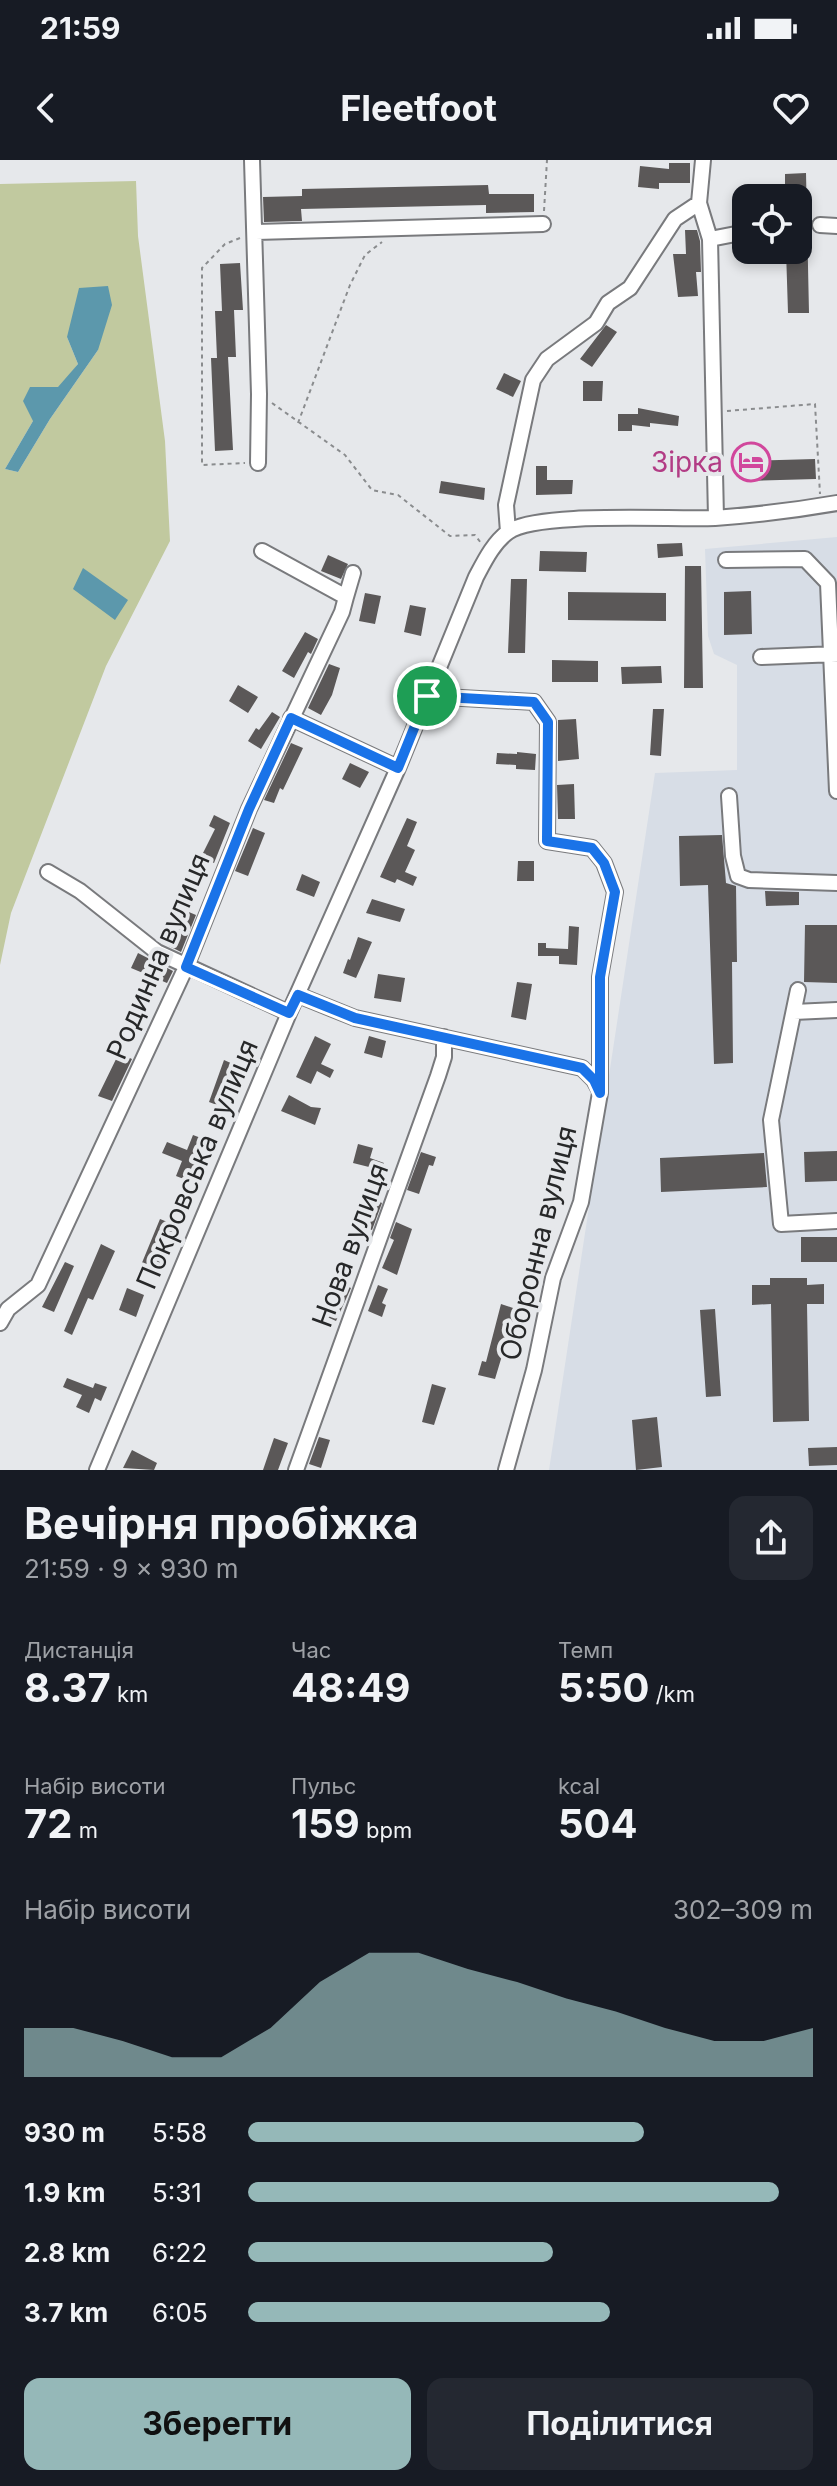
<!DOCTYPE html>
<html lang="uk">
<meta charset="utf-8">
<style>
:root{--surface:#171b24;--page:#242831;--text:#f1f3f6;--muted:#9ea1a6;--accent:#95b8b8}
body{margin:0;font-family:Inter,sans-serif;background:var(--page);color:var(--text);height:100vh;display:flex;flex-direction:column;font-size:30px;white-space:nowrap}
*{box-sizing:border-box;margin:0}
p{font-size:26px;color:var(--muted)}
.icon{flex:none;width:44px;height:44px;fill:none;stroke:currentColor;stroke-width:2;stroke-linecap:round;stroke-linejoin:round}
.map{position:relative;height:1310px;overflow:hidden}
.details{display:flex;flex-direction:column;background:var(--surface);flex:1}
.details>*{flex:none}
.buttons{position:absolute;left:732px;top:24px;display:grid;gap:16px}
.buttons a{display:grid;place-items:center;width:80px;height:80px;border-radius:16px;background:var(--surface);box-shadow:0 4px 12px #0003;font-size:40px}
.pin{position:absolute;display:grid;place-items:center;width:68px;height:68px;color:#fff;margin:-34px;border:4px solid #fff;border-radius:50%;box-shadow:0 2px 8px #0007}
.round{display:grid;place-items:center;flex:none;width:84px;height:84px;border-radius:16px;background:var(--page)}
.headline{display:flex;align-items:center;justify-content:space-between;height:136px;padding:0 24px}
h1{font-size:44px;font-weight:700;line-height:60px}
.metrics{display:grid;grid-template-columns:repeat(3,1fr);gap:12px;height:136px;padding:8px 24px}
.metrics div{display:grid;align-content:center}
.metrics b{font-size:40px;font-weight:700}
.metrics small{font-size:22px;font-weight:400}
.metrics p{font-size:22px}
.chart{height:224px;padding:16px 24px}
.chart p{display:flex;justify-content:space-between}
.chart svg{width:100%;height:144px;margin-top:8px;fill:var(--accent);opacity:.7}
.action{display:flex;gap:16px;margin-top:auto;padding:16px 24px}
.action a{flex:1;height:92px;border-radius:16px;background:var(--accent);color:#111;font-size:32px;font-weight:700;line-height:92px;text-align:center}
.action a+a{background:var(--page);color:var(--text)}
ul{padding:0 24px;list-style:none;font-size:26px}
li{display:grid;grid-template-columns:128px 96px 1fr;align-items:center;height:60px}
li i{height:20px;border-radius:10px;background:var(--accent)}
.status{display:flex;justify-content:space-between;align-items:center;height:56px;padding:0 40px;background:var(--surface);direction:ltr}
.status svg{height:22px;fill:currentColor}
header{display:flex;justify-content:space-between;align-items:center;height:104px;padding:0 24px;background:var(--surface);font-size:36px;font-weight:700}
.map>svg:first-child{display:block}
.built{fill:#d7dde6}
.green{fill:#c1c99f;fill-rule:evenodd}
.water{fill:#5c98ac}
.building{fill:#5b5858}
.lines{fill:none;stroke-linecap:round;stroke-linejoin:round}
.minor-casing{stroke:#797a7d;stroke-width:18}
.path{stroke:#8a8c8e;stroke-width:2;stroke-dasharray:4 4;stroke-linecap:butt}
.minor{stroke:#fff;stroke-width:14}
.route-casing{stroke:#fff;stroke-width:16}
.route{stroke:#1a73e8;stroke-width:10}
.labels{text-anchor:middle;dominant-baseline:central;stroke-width:8;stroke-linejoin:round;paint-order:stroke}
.hotel-label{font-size:28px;fill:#b23c85;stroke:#e6e8eb;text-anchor:end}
.street-label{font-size:28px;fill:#272829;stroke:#e6e8eb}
</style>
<div class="status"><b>21:59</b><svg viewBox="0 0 49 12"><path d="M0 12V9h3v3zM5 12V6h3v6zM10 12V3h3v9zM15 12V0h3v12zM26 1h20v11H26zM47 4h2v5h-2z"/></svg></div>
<header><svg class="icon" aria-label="back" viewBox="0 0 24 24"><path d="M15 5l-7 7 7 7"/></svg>Fleetfoot<svg class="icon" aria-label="heart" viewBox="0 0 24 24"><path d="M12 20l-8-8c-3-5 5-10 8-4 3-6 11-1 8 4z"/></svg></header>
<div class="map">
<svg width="837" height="1310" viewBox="0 0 837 1310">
<rect width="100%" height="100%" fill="#e6e8eb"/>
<!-- built -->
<path class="built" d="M837,377v933h-288l106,-697 82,-3v-105l-23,-11 -6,-18 -3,-87z"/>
<!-- green -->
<path class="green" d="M136,21l2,55 27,205 5,100 -64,125 -95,247 -11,52v-781zM67,177l31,13 -48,69 -32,53 -13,-3 28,-48 45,-57z"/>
<!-- water -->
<path class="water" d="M108,126l4,19 -14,45 -48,69 -32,53 -13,-3 28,-48 -10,-20 7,-14h28l20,-23 -11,-27 12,-49z
M83,408l45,32 -13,20 -42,-31z"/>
<!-- building -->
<path class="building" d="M669,3h21v20h-31v6l-21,-2 2,-21 29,3z
M806,13l3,140h-21l-2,-63h12v-52h-13v-24z
M488,25l1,9h45v18l-48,1v-8l-185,4 1,12 -38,1 -1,-25 39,-1v-7z
M685,70h12l3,11 1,31h-5l2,24 -20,1 -5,-43h13z
M240,103l3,47h-9l2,47h-8l5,93 -18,1 -4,-93h6l-2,-47h7l-2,-47z
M606,165l11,7 -25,35 -12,-8z
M504,213l17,8 -8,16 -17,-8z
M583,221h20l-1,20h-19z
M638,248l41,8 -1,10 -28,-3v4l-18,-2v6h-14v-17h20z
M815,299l1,20 -72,2 -1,-20z
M536,306h11v14h26l-1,14 -36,1z
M441,321l44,7 -1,12 -45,-7z
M682,383l1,13 -25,2 -1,-14z
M540,391l47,1 -1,20 -47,-1z
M328,395l20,9 -7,15 -20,-8z
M685,406h16l2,122h-19z
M511,419h16l-2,74h-17z
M751,431l1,43 -28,1v-43z
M568,432l98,1v28l-98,-1z
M365,433l16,3 -6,28 -16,-3z
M410,445l16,3 -5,28 -17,-4z
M305,472l13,7 -7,15 -3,-2 -14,26 -12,-7z
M552,500l46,1v21h-46z
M329,504l11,4 -8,27 -11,20 -13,-7z
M661,506l1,17 -40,1 -1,-17z
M238,525l20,12 -10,16 -19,-12z
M653,549h11l-3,47 -11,-1z
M272,552l8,5 -19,32 -13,-8 8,-13 3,2z
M576,559l3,40 -21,2v-41z
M291,583l12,5 -20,42 -3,-2 -6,15 -10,-3z
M517,592l19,2 -1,16 -19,-1v-4l-20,-1 1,-11 20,1z
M350,603l19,9 -9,16 -18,-9z
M574,624l1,35h-17l-1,-34z
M214,655l16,8 -16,40 -10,-5 2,-4 -3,-1 12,-24 -6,-3z
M407,658l10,4 -10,24 8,4 -10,22 12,5 -4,9 -16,-7 -2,4 -15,-6z
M253,668l12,5 -17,43 -13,-5z
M722,675l4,48 10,3 1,76h-5l1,101 -19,1 -6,-179 -28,1 -1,-50z
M518,701h16v20h-17z
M302,714l18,8 -6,15 -18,-7z
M765,731l34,1v13l-33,1z
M372,739l33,10 -5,13 -34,-9z
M184,750l12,5 -15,37 -12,-6 11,-20 -2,-1z
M805,765h32v58l-33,-1z
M569,766l10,1 -2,38 -18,-1v-8h-21v-13h8v5l22,1z
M358,777l14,5 -16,36 -13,-5 5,-14 2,1z
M138,793l35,18 -6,12 -36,-15z
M378,814l27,4 -4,24 -27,-4z
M517,822l15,2 -6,36 -15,-3z
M315,876l16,8 -10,20 13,6 -4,8 -13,-7 -6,13 -15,-7z
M369,876l17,5 -4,17 -18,-5z
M119,893l13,6 -20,42 -14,-5z
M224,900l20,9 -19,39 -16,-6z
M289,935l22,12 10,1 -6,17 -34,-14z
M193,975l16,6 -7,18 -4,-2 -9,24 -13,-5 6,-15 -20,-8 5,-11 20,8z
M358,984l15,4 -3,10 14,5 -4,10 -8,-2 1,-3 -20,-5z
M837,991v30l-32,1 -1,-30z
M421,992l15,5 -3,9 -4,-1 -10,29 -12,-4z
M764,993l3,34 -106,5 -1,-34z
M372,1020l12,6 -6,15 4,2 -10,27 -14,-6 13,-33 -3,-1z
M160,1059l15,6 -18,52 -18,-7z
M396,1062l16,7 -15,46 -15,-7 12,-28 -4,-2z
M801,1077h36v25h-36z
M101,1084l14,7 -22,49 -5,-2 -16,37 -8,-4z
M65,1102l9,4 -20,46 -12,-5z
M770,1118h37v7l17,-1v20h-17l2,117 -36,1 -2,-118 -19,1v-20h18z
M342,1124l9,4 -15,33 -13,-6 6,-15 5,2z
M378,1125l10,4 -6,14 4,2 -4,12 -14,-6z
M127,1128l17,7 -8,22 -17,-7z
M501,1144l15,5 -21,70 -17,-4 4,-14 4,1z
M715,1149l6,87 -15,1 -6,-87z
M67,1218l26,10 2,-5 12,4 -6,14 -6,-3 -6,15 -13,-6 6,-12 -19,-8z
M432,1224l14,4 -12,37 -12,-3z
M657,1257l5,50 -26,3 -4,-50z
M319,1277l11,3 -9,28 -12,-4z
M274,1278l14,5 -10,27h-15z
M837,1287v18l-28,1 -1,-18z
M132,1290l25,13 -3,7 -31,-2z"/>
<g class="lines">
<!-- minor casing -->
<g class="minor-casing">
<path id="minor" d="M252,0l7,234 -1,69
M703,0l-4,43 11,36 6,279
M820,65l17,1
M256,72l287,-8
M710,79l36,-7
M508,372l-2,-27 27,-125 14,-21 49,-36 12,-20 22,-15 45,-69 24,-16
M726,400l79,-1 23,24 9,208
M346,437l7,-24
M761,497l76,-3
M427,536l107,6 14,20 -1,119 45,7 12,15 11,29 -15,85v116l-19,109 -28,76 -19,92 -28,100
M291,558l107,50
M729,636l4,60 5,20 11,4 88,3
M48,712l32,19 77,61 132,61
M798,830l-27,130 10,104 56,-3
M298,835l57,23 227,50 12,12 6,11
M794,852l43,-2
M0,1163l8,-14 30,-24 148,-318 63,-158 93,-197 4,-15 -84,-46
M97,1310l192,-457 109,-245 78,-191c8,-15 17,-34 32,-45 28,-21 165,-12 207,-14 40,-3 82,-8 122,-15
M296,1310l142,-394 6,-19v-20"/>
</g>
<!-- path -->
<path class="path" d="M544,51l3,-51
M240,78l-15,6 -23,24v197l43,-2
M272,243l73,52 27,35 26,5 52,41 25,-1 6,8
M727,251l88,-7 5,90
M298,263l52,-138 15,-30 17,-13"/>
<!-- minor -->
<use href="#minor" class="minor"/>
</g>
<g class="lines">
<!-- route casing -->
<g class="route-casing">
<path id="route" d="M427,536l107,6 14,20 -1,119 45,7 12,15 11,29 -15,85v116l-6,-13 -12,-12 -227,-50 -57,-23 -9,18 -103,-46 63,-158 42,-91 107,50z"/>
</g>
<!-- route -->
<use href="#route" class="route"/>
</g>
<!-- icons -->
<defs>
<g id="hotel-ring" transform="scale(2)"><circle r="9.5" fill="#e6e8eb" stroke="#d1479c" stroke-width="1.5"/><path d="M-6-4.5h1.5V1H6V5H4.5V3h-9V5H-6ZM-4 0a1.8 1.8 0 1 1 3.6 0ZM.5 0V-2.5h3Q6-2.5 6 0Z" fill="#d1479c"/></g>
</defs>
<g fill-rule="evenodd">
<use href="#hotel-ring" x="751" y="302"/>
</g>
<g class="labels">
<!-- hotel labels -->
<g class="hotel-label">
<text x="723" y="302">Зірка</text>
</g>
<!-- street labels -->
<g class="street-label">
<text transform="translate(158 796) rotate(-67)">Родинна вулиця</text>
<text transform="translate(197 1004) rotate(-67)">Покровська вулиця</text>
<text transform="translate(538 1083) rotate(-76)">Оборонна вулиця</text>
<text transform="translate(350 1085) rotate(-70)">Нова вулиця</text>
</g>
</g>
</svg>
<div class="buttons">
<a><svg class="icon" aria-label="locate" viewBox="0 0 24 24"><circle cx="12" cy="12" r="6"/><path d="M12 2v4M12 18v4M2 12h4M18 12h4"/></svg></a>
</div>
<div class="pin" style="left:427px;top:536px;background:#1e9e55"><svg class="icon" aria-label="arrive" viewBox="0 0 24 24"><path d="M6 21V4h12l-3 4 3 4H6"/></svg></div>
</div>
<section class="details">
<div class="headline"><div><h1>Вечірня пробіжка</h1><p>21:59 · 9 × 930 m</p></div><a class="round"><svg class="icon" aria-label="share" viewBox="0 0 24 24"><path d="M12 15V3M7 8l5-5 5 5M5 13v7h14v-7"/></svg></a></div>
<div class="metrics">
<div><p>Дистанція</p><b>8.37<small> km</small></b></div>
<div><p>Час</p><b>48:49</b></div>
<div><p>Темп</p><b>5:50<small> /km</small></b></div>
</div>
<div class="metrics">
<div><p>Набір висоти</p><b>72<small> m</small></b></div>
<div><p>Пульс</p><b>159<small> bpm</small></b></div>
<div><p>kcal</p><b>504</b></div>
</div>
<div class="chart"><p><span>Набір висоти</span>302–309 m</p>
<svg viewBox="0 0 160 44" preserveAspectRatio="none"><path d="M0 44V29L10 29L20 33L30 38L40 38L50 29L60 15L70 6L80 6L90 11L100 15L110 20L120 24L130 29L140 33L150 33L160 29V44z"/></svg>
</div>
<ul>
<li><b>930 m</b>5:58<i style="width:70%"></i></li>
<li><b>1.9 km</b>5:31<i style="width:94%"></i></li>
<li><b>2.8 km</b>6:22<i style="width:54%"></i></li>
<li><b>3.7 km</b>6:05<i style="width:64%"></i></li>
</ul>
<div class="action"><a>Зберегти</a><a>Поділитися</a></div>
</section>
